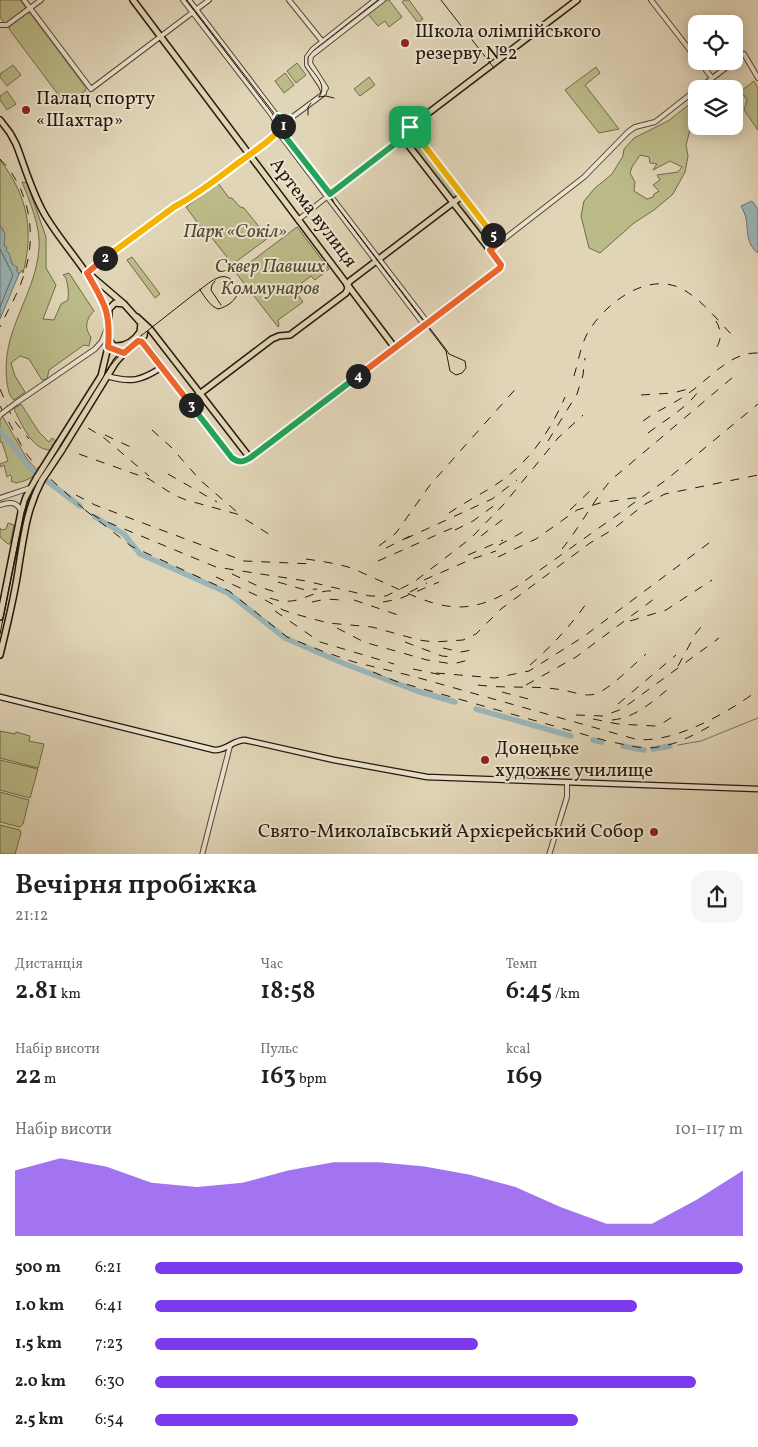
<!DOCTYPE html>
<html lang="uk">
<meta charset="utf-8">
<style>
:root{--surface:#fff;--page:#f6f6f6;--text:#202124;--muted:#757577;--accent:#7c3aed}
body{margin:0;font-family:Vollkorn,serif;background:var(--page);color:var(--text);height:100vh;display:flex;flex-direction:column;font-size:19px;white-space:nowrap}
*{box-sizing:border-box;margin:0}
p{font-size:16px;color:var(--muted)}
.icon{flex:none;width:28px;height:28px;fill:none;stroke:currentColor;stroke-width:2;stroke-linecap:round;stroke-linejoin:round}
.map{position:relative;height:854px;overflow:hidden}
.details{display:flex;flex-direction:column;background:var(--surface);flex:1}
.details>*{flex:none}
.fabs{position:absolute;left:688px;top:15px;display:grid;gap:10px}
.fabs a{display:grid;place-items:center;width:55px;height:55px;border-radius:10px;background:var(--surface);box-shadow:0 2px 12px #0003;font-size:25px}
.pin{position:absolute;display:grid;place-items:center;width:42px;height:42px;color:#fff;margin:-21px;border-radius:10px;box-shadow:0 2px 8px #0006}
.km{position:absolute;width:25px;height:25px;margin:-12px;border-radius:50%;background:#222;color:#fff;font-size:14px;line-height:25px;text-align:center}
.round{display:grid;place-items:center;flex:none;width:52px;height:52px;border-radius:15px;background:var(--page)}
.head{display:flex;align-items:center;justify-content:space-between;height:85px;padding:0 15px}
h1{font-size:28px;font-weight:600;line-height:38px}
.metrics{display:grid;grid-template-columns:repeat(3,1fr);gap:8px;height:85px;padding:5px 15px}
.metrics div{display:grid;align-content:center}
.metrics b{font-size:25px;font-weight:600}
.metrics small{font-size:14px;font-weight:400}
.metrics p{font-size:14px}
.chart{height:140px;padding:10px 15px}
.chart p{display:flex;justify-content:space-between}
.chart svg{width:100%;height:90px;margin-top:5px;fill:var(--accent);opacity:.7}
ul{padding:0 15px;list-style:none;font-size:16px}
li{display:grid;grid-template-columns:80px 60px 1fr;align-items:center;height:38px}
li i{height:12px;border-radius:6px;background:var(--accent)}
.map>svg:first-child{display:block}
.green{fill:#bbbb89;stroke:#6f6a4a;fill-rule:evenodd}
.water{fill:#9ab6b9;stroke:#6a7773}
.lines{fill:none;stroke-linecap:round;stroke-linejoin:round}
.shore{stroke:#5e6862;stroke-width:1}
.stream{stroke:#6a7773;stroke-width:1}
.river{stroke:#9ab6b9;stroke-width:5.5}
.tertiary-casing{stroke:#524836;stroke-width:6}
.secondary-casing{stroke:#23190b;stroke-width:7}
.primary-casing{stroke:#23190b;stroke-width:8}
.tertiary{stroke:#ece4d0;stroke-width:4}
.secondary{stroke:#ece4d0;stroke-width:4.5}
.primary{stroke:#e1d5b7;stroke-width:5}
.tram{stroke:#23190b;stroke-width:1}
.rail{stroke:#23190b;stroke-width:1;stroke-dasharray:9 9;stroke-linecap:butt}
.tertiary-bridge-casing{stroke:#524836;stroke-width:6;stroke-linecap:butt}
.primary-bridge-casing{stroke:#23190b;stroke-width:8;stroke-linecap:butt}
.tertiary-bridge{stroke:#ece4d0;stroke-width:4}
.primary-bridge{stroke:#e1d5b7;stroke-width:5}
.split-1-casing{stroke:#fff;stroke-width:10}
.split-2-casing{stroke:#fff;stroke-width:10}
.split-3-casing{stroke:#fff;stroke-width:10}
.split-4-casing{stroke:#fff;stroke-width:10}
.split-5-casing{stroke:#fff;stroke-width:10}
.split-6-casing{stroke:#fff;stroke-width:10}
.split-1{stroke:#22a559;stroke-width:6}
.split-2{stroke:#f5b400;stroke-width:6}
.split-3{stroke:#f0652b;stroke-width:6}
.split-4{stroke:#22a559;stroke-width:6}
.split-5{stroke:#f0652b;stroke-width:6}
.split-6{stroke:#f5b400;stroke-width:6}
.poi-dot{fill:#8f2418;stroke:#ece4d0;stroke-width:2}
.labels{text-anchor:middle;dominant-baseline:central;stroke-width:4;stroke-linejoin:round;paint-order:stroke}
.poi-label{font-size:19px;fill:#23190b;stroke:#ece4d0;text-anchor:start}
.street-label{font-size:19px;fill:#23190b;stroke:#ece4d0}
.park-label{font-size:19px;font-style:italic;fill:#514a31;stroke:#ece4d0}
</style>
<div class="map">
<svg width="758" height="855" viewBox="0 0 758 855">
<rect width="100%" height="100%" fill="#e1d5b7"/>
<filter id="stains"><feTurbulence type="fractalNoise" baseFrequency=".004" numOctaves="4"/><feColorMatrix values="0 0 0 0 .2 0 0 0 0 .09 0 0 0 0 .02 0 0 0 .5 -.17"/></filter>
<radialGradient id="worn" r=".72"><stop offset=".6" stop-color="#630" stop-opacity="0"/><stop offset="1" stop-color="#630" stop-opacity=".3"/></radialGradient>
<!-- green -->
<path class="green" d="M0,0h20l6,8 -21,16 -5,-7z
M383,0h6l13,17 -13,10 -4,-6 -7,5 -11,-13z
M404,0h5l14,19 -5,4 -16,-21z
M27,13h3l56,75v2l-20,15 -57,-76 1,-3z
M297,63l9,12 -10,8 -9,-12z
M13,65l8,10 -14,11 -7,-9v-3z
M596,67l4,6 -15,12 34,44 -20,4 -34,-43z
M285,73l9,12 -10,8 -9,-12z
M369,77l6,8 -15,11 -6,-7z
M754,81l4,7v42l-14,-20 3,-10 -6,-9z
M7,91l9,13 -9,6 -7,-10v-4z
M696,99v24l-6,7 -4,15 2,11 -3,16 -12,22 -19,16 -20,13 -34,30 -11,-5 -8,-32 3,-15 11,-13 17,-14 11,-18 1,-7 10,-11 34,-17zM640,155l9,2 1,6 7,1 -4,6 17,-9 12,6 -4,5 -21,3 3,5 -7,5 6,6 -5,3 -1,3 -6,2 -13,-8 1,-9 -5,-9 2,-6z
M413,133l47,61 -7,6 -47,-62z
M0,160c28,36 34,70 23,113l-1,-3 -3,4 -2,-3v-4l-4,-1 -9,-20 -1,-16 -3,-5z
M22,182l5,1 19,54v31l10,17 -13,34 11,1 7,-16 7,-4c1,-8 0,-14 -2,-22l-3,-3 6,-2 25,38c-8,8 -10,17 -3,26l-2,9 -5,-1 -35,25 -2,9 -5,1 -13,-21 -9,-3 -9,7 4,13 10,16 -11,8c-5,-4 -6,-11 -7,-17 -7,-53 28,-85 32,-134 2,-21 -9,-47 -17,-67z
M218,183l11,15h3l8,9 4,1 24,30 -38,28 -5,-7 2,-2 -19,-24 -2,1 -20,-27z
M462,198l28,37 -6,5 -28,-37z
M297,227l32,42 -14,11 -4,-4 -12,9 -2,-2 -5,4 11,15 -25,18 1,6 -1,1 -42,-54z
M132,257l28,37 -5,4 -28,-38z
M21,404l18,28 10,10 3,-4 4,3 -6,9c-18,0 -29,-27 -36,-41z
M3,417l24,42 11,12c-6,8 -13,10 -22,12l-5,-2 1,-4 -2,-2 -3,2 -3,-12 -4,2v-3l8,-3 -6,-19h-2v-23z
M8,523l6,2 -4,19h-2l-8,-7v-9l1,2 5,-1z
M0,731l15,3 1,-2 14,4 -1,5 15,3 -6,24 -38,-10z
M0,760l38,9 -8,29 -30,-8z
M0,792l29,8 -6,24 -3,3 -20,-5z
M0,825l20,5 1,3 -6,21h-15z"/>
<!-- water -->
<path class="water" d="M752,201l6,8v44c-12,-8 -10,-23 -12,-35 -1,-4 -3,-8 -5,-12z
M0,225l5,9 -1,12 3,1 -1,4 3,2 3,11 5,3v4l2,3 -19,45z"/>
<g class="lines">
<!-- shore -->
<path class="shore" d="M0,249l13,26 -13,32"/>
<!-- stream -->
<path class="stream" d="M678,745l23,-4 57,-23"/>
<!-- river -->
<path class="river" d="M0,430l31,39 49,37
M95,517l29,17 16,20 88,39 57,45 60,26 72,27 38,11
M476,709l95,27
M593,740l9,2
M623,746l21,4
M653,749l17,-3"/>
<!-- tertiary casing -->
<g class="tertiary-casing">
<path id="tertiary" d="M24,0l67,89 118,-89
M183,0l88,114 6,10 4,12 144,190
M189,0l89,117 6,18 144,188
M289,0l33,41
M651,0l45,58
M0,25h7l34,-25
M699,61l13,17
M698,89l46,-35 14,24
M324,93l-3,-7 -14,-21v-8l6,-8 62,-49
M298,220l104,-83
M499,243l85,-66 44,-45 7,-5 20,-5 41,-32
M87,273l87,-66 16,-8 83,-62 14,-16 35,-26 4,-7 -16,-25 1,-7 72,-56
M16,403l79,-54 7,-8 5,-13
M0,498l30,-10
M0,505c9,-3 18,-4 21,7
M202,855l28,-109
M549,855l18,-58v-15"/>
</g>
<!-- secondary casing -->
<g class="secondary-casing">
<path id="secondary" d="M108,347l16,6
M107,376c24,7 34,5 55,-9
M0,697l214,53c12,1 19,-10 31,-10l89,20 93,17 331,12"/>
</g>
<!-- primary casing -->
<g class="primary-casing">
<path id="primary" d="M133,0l262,348
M0,120l10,13 6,11c9,23 16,49 29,71 20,34 51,62 63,100
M490,250l-88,-113 8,-10 167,-127
M89,274l35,30 17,19 -1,9c-6,9 -15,15 -26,14l-5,-6
M347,285l3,-4 113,-86
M137,317l13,12 100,129
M139,341l3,1 8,9 82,108 9,3 9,-4 250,-190 1,-3 -11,-15 9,-7 -89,-116
M189,402l83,-63 7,-3 11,-1 56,-42 2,-5 -1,-3
M56,447l45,-71 7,-29 1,-38 6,-6 9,1
M62,450l54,-88 8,-9 20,-17 1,-7 -3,-6
M0,617l21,-105 5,-15 11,-20
M0,655c7,-29 15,-60 19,-90 5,-30 8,-57 23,-85"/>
</g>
<!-- tertiary -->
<use href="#tertiary" class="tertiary"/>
<!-- secondary -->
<use href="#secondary" class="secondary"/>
<!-- primary -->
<use href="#primary" class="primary"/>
<!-- tram -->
<path class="tram" d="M186,0l86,113 11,23 163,215 4,20 6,4 6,-2 4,-5 -1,-7 -16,-7 -4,-6 -162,-212 -4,-14 -6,-10 -86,-112
M441,0l53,68
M319,97c9,-13 -5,-22 -11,-33v-7l6,-7 64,-50
M319,97l7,-1 8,2
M308,115v-8l3,-4
M334,203l-2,-5 1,-5 26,-22
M215,281l-3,4 -1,5 10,15
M0,634l23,-116 4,-17 6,-12 77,-123 18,-20 65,-51c16,-11 34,-33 45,-4 -1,9 -11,16 -20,18 -8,-3 -13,-12 -18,-19v-1"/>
<!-- rail -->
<path class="rail" d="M0,159c29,29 37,74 25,112 -5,20 -17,38 -25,56
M716,321c5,9 6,16 1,26
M574,376c4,-13 6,-27 12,-40 16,-31 62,-67 98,-46 19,11 34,31 50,47
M0,389l13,30 16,20
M641,395l32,-2 15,-4
M0,406l25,46 11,14 49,44 15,9 116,48 90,14 64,15h16l28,-14 57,-44 33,-34 54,-66 25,-23
M643,421c13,-10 29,-16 43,-26 23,-15 43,-43 72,-42
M88,428l15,9 46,39
M152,430l19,17 29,33 37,32
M648,433c17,-13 36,-23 50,-41
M105,435l32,15
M548,441l29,-47 6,-19 2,-17
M79,454l70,25 25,16 12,5 51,14 38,24
M168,474l49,28
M76,495l19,10 149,56 70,3
M85,510l46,36 98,45 58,46 35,14 32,11 58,14 223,63c36,6 95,-27 123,-49
M570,510l23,-22
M449,513c19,-13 41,-23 59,-37 26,-21 44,-49 57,-79
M455,530l18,-9 26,-19
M481,536l25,-19
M405,539l87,-40 25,-19
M499,545l22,-12 7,-6
M379,546l17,-13 34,-48 90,-101
M386,548l24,-12
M562,549c18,-22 31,-48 49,-69l128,-108
M468,555l35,-15
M498,557l38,-18 41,-29 23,-7 33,-5h7
M306,559c14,2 28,4 42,8 9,3 19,8 28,12 56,25 85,45 143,6l147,-105 92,-76
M378,561l81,-36
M232,574l28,13 21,7
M216,577l42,19 25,14 12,4 33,9 44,4 47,13 15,2 29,-2 13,-6 25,-25 89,-66 22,-13 33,-26 20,-10 93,-19
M424,580l48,-21 24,-8
M278,582l27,8 12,-1
M410,592l17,-9
M270,598c29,11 39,-9 65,-7
M354,600l47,16
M312,602l14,-3 15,1
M383,602l16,-3 40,-17
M275,611l45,31 74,22
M630,621l36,-11 46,-30
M337,628l27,14 63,18 26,4 19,-5
M405,642l37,14 10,1
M443,648l18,4 16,-3
M530,665c23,-20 42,-41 59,-65
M678,666l18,-33 10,-12
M413,669l29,6
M373,672l22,9 212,60c17,3 34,9 51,6 18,-2 38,-13 54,-22
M436,673l59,5 34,-7 54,-34 130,-97
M478,685c29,4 57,0 85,5 11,2 24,8 35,3 15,-7 35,-28 48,-39
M526,685l50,-28 82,-61
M502,692l34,9
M618,704l58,-49
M576,715l27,1 19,-7 97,-71
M593,719l25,5 37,2 5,-1 12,-8
M612,720c24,-2 42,-20 60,-34"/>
<!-- tertiary-bridge casing -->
<g class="tertiary-bridge-casing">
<path id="tertiary-bridge" d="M0,415l16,-12"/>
</g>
<!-- primary-bridge casing -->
<g class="primary-bridge-casing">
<path id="primary-bridge" d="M37,477l19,-30
M42,480l20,-30"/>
</g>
<!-- tertiary-bridge -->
<use href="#tertiary-bridge" class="tertiary-bridge"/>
<!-- primary-bridge -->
<use href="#primary-bridge" class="primary-bridge"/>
</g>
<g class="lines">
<!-- split-1 casing -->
<g class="split-1-casing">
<path id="split-1" d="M283,126l7,-7 -8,1 -4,-3 6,18 46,59 66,-51 14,-16"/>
</g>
<!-- split-2 casing -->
<g class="split-2-casing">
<path id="split-2" d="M105,258l69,-51c23,-12 43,-28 64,-44 15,-11 33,-22 45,-37"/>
</g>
<!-- split-3 casing -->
<g class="split-3-casing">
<path id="split-3" d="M105,258l-18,15c17,30 24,38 21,74l16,6 14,-12 4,1 49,63"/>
</g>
<!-- split-4 casing -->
<g class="split-4-casing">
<path id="split-4" d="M191,405l41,53c7,5 11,4 18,0l108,-82"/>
</g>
<!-- split-5 casing -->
<g class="split-5-casing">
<path id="split-5" d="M358,376l142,-108 1,-3 -11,-15 9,-7 -6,-8"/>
</g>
<!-- split-6 casing -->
<g class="split-6-casing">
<path id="split-6" d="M410,127l83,108"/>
</g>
<!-- split-1 -->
<use href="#split-1" class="split-1"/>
<!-- split-2 -->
<use href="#split-2" class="split-2"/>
<!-- split-3 -->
<use href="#split-3" class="split-3"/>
<!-- split-4 -->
<use href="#split-4" class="split-4"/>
<!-- split-5 -->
<use href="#split-5" class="split-5"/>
<!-- split-6 -->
<use href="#split-6" class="split-6"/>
</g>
<!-- markers -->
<g class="poi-dot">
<circle cx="405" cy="43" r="5"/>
<circle cx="26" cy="110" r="5"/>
<circle cx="485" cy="760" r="5"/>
<circle cx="654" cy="832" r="5"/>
</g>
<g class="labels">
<!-- poi labels -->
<g class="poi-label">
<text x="415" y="32">Школа олімпійського<tspan x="415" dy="22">резерву №2</tspan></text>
<text x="36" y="99">Палац спорту<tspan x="36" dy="22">«Шахтар»</tspan></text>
<text x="495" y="749">Донецьке<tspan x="495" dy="22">художнє училище</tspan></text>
<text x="644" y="832" text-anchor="end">Свято-Миколаївський Архієрейський Собор</text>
</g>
<!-- street labels -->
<g class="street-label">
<text transform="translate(313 213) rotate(53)">Артема вулиця</text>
</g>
<!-- park labels -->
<g class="park-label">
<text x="235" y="232">Парк «Сокіл»</text>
<text x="270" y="267">Сквер Павших<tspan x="270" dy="22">Коммунаров</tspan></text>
</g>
</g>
<rect width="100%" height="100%" filter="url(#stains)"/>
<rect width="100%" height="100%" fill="url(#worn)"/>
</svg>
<div class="fabs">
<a><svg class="icon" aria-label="locate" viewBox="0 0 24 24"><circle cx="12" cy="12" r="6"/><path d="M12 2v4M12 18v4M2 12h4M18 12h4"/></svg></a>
<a><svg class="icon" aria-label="layers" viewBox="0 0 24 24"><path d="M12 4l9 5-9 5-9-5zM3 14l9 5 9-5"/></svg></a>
</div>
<div class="pin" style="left:410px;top:127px;background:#1e9e55"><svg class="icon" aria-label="arrive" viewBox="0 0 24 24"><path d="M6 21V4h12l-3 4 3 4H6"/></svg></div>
<b class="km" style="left:283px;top:126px">1</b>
<b class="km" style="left:105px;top:258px">2</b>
<b class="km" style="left:191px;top:405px">3</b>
<b class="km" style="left:358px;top:376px">4</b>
<b class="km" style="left:493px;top:235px">5</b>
</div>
<section class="details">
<div class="head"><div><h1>Вечірня пробіжка</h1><p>21:12</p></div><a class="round"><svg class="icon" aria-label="share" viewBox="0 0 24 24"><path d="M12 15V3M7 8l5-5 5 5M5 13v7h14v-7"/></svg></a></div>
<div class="metrics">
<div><p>Дистанція</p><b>2.81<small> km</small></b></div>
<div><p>Час</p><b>18:58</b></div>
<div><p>Темп</p><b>6:45<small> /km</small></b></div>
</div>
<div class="metrics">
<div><p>Набір висоти</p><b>22<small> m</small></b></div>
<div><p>Пульс</p><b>163<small> bpm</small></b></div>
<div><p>kcal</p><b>169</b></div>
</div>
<div class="chart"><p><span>Набір висоти</span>101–117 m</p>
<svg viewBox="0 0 160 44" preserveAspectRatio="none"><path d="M0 44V12L10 6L20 10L30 18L40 20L50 18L60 12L70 8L80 8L90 10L100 14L110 20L120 30L130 38L140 38L150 26L160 12V44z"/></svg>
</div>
<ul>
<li><b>500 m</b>6:21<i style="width:100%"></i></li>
<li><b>1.0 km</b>6:41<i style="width:82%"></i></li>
<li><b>1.5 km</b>7:23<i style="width:55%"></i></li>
<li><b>2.0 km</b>6:30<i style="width:92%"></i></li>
<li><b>2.5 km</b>6:54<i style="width:72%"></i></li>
</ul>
</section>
